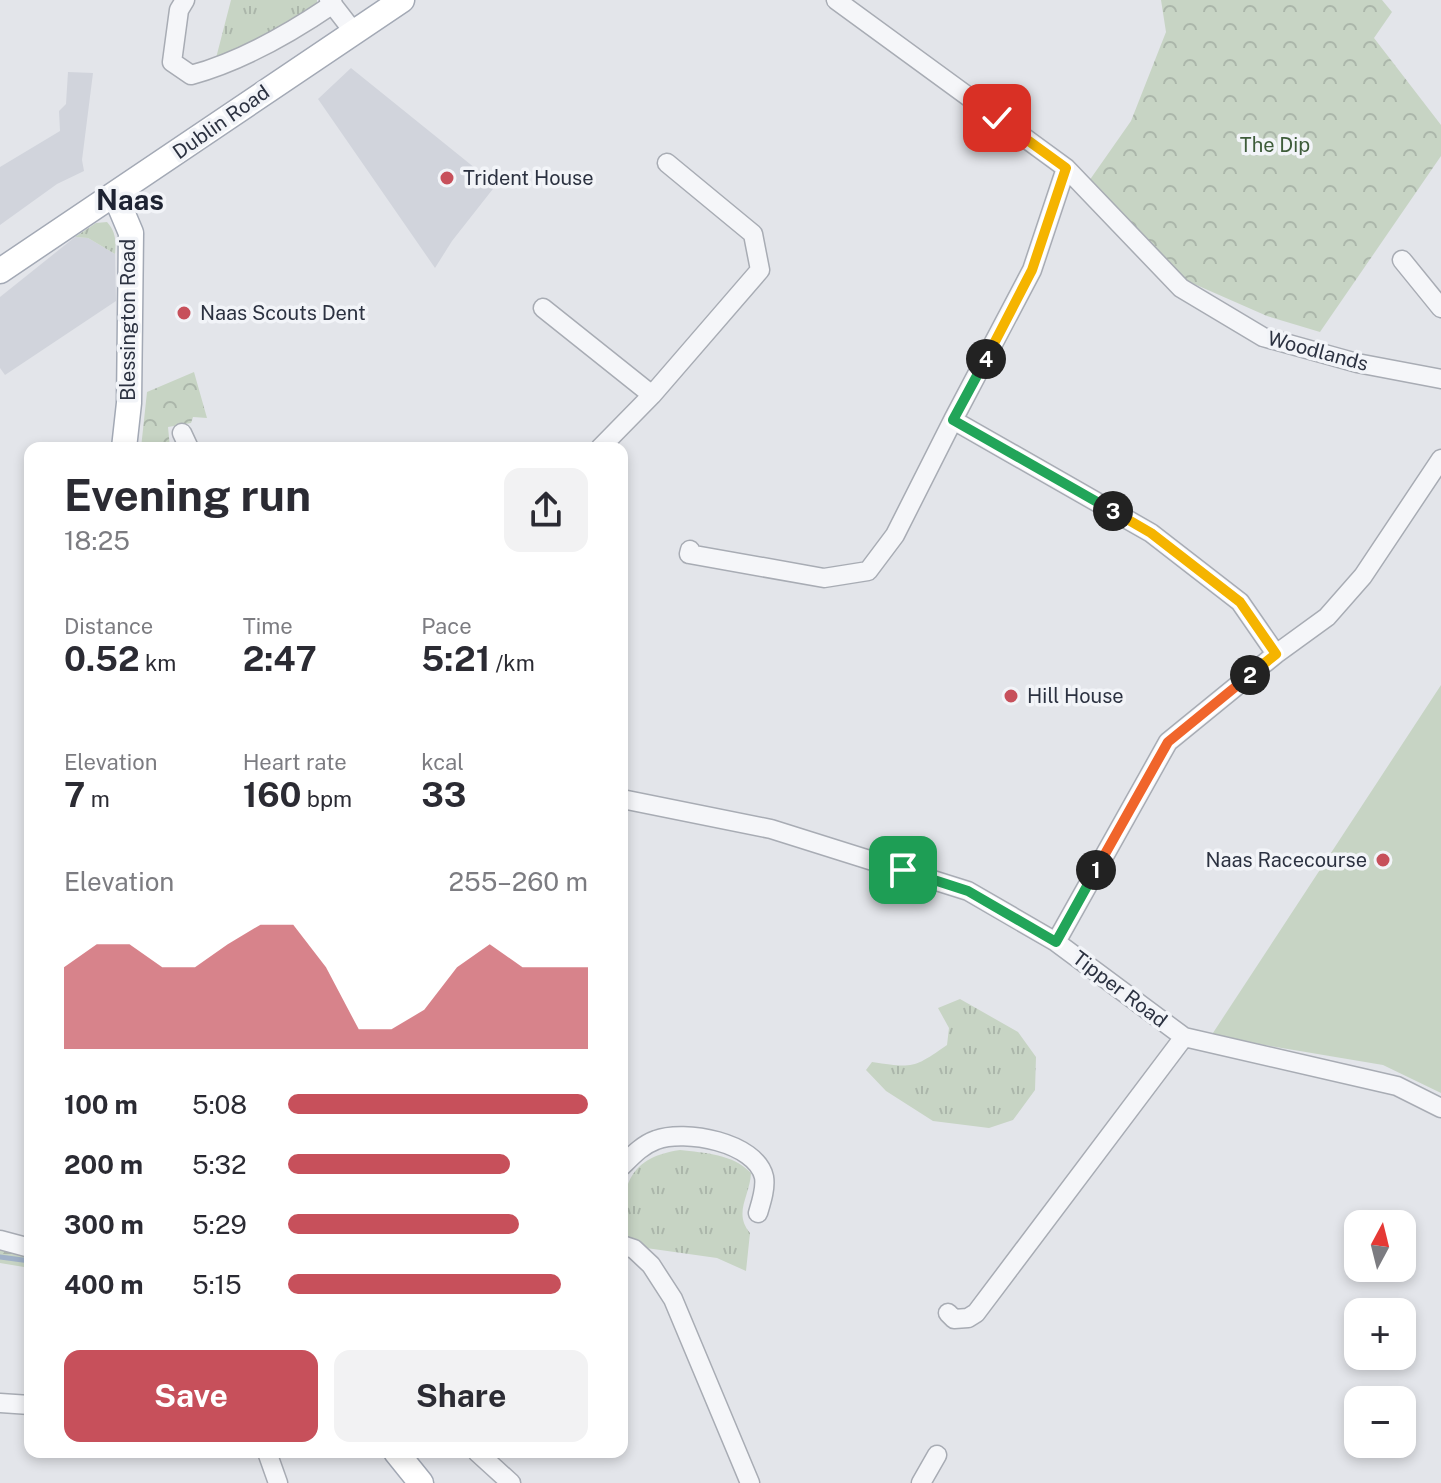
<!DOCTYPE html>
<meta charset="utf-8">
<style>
:root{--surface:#fff;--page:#f2f2f3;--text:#2b2b33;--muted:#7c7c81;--accent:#c7505b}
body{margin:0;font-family:"Public Sans",sans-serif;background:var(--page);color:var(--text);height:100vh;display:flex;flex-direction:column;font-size:30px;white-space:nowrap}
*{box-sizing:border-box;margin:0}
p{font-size:26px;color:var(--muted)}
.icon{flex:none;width:44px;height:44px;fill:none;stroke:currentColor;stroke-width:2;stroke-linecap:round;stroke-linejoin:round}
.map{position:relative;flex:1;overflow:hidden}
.sheet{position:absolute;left:24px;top:442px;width:604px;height:1016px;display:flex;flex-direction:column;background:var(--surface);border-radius:16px;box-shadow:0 4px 12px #0003}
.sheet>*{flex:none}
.needle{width:52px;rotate:7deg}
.controls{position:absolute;left:1344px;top:1210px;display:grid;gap:16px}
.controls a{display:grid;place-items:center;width:72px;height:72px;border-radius:16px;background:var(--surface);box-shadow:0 4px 12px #0003;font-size:40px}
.pin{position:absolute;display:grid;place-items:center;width:68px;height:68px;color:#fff;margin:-34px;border-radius:16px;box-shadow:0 4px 12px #0006}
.km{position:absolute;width:40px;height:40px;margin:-20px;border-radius:50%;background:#222;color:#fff;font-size:22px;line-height:40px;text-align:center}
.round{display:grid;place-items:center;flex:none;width:84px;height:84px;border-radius:16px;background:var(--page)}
.overview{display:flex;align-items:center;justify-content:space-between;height:136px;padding:0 40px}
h1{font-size:44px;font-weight:700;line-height:60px}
.metrics{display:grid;grid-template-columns:repeat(3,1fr);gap:12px;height:136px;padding:8px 40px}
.metrics div{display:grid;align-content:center}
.metrics b{font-size:34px;font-weight:700}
.metrics small{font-size:22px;font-weight:400}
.metrics p{font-size:22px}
.chart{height:224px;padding:16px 40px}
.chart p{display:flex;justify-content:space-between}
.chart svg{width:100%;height:144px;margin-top:8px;fill:var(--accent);opacity:.7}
.cta{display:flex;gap:16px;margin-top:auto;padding:16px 40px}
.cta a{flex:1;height:92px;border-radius:16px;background:var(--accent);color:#fff;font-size:32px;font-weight:700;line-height:92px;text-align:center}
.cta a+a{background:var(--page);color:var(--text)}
ul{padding:0 40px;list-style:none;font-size:26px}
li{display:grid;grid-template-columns:128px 96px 1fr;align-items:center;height:60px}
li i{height:20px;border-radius:10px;background:var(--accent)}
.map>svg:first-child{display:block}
.built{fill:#d1d4dc}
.grass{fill:url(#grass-tufts)}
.forest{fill:url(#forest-firs)}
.park{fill:url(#park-crowns)}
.garden{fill:#c7d4c4}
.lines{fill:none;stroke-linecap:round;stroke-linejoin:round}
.stream{stroke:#a0b1c8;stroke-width:5}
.minor-casing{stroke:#a8acb4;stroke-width:21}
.major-casing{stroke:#a3a9b5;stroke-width:27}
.minor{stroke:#f5f6f9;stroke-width:18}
.major{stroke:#fff;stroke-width:24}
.split-1-casing{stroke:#fff;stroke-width:16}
.split-2-casing{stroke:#fff;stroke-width:16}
.split-3-casing{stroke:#fff;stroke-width:16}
.split-4-casing{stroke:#fff;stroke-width:16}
.split-5-casing{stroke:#fff;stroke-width:16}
.split-1{stroke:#22a559;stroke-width:10}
.split-2{stroke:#f0652b;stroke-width:10}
.split-3{stroke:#f5b400;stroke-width:10}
.split-4{stroke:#22a559;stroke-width:10}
.split-5{stroke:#f5b400;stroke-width:10}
.poi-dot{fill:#c7505b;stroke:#f2f4f8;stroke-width:3}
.labels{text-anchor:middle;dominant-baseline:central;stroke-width:7;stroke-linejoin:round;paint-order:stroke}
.street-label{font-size:20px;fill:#2c3241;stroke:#f2f4f8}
.park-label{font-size:20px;fill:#3e5c3a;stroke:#f2f4f8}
.poi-label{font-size:20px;fill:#2c3241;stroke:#f2f4f8;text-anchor:start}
.district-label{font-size:28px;font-weight:bold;fill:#1e2332;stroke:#f2f4f8}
</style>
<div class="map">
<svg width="1441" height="1483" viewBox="0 0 1441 1483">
<defs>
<pattern id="grass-tufts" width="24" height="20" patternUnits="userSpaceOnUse" patternTransform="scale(2)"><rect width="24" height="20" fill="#c7d4c4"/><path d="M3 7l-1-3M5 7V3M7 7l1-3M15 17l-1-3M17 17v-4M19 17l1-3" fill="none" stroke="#abb6aa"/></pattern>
<pattern id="forest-firs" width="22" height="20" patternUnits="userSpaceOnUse" patternTransform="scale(2)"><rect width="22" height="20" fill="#c7d4c4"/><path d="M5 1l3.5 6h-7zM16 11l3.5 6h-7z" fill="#abb6aa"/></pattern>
<pattern id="park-crowns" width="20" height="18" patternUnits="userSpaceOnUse" patternTransform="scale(2)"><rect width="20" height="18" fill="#c7d4c4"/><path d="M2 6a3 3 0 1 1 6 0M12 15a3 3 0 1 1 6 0" fill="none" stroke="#abb6aa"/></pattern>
</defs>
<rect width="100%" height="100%" fill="#e3e5ea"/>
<!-- built -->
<path class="built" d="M351,68l145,117 -44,56 -17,27 -117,-169z
M68,72l25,1 -11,87 2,11 -27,13 -57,41v-58l60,-36 -1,-20 7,-7z
M75,237l13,1 27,16 1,47 -111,74 -5,-7v-71z"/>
<!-- grass -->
<path class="grass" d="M231,0h86v7l-102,55z
M107,222c9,10 9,19 8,32l-27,-16 -13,-1 21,-14z
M960,999l58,33 18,25 -1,33 -22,30 -24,8 -56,-7 -47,-30 -20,-21 6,-8c40,6 41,7 75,-17l2,-17 -11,-20z
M680,1150c25,3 53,4 71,23 -1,23 -18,40 -1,60l-4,38 -29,-13 -71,-10 -24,-9c0,-48 2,-81 58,-89z"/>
<!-- forest -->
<path class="forest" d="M0,1230l30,8v30l-30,-5z"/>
<!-- park -->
<path class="park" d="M1161,0h221l10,12 -18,26 67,87v31l-121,176 -53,-16 -82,-36 -96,-99 42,-60 35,-89z
M194,372l13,46 -14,-1 -2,6 -23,4 2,21h-29l6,-56z"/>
<!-- garden -->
<path class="garden" d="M1441,685v408l-58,-28 -172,-29z"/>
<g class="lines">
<!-- stream -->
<path class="stream" d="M0,1257l30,4"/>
<!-- minor casing -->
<g class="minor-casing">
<path id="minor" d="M185,0l-6,10 -7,52 19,13c48,-13 101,-43 142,-71
M329,0l24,31
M836,0l230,168 115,120 82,49 94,26 84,16
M1402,260l39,48
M543,308l109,87
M953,420l79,-150 34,-102
M182,433l7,15
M600,448l52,-53 108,-125 -7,-36 -86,-71
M690,550l-1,4 135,24 44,-7 27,-36 58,-115 198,113 89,69 36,52
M622,799l149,30 197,62 88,51 128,95 213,49 44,22
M1056,942l112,-200 108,-88 51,-37 36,-41 78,-117
M622,1166c10,-10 20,-21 34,-26 28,-11 100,2 108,37 2,11 -3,26 -6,36
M0,1240l30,8
M622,1245l12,4 17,16 22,34 77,184
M948,1313l6,6 14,-1 8,-5 208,-276
M0,1403l30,2
M267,1452l11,31
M477,1452l34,31
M921,1483l16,-28"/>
</g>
<!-- major casing -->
<g class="major-casing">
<path id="major" d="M115,195l16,38 -2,170 -5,45
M0,271l402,-271
M396,1452l25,31"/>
</g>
<!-- minor -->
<use href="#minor" class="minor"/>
<!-- major -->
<use href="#major" class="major"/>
</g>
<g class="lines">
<!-- split-1 casing -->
<g class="split-1-casing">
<path id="split-1" d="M903,870l65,21 88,51 40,-72"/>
</g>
<!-- split-2 casing -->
<g class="split-2-casing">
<path id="split-2" d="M1096,870l72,-128 82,-67"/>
</g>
<!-- split-3 casing -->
<g class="split-3-casing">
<path id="split-3" d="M1113,511l38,22 89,69 36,52 -26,21"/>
</g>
<!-- split-4 casing -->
<g class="split-4-casing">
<path id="split-4" d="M986,359l-33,61 160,91"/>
</g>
<!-- split-5 casing -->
<g class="split-5-casing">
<path id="split-5" d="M986,359l46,-89 34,-102 -69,-50"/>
</g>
<!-- split-1 -->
<use href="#split-1" class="split-1"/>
<!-- split-2 -->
<use href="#split-2" class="split-2"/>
<!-- split-3 -->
<use href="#split-3" class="split-3"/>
<!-- split-4 -->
<use href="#split-4" class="split-4"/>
<!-- split-5 -->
<use href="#split-5" class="split-5"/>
</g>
<!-- markers -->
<g class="poi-dot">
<circle cx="447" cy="178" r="8"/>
<circle cx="184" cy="313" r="8"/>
<circle cx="1011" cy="696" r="8"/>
<circle cx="1383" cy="860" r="8"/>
</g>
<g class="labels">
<!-- street labels -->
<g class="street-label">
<text transform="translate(221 122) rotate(-35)">Dublin Road</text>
<text transform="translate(128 320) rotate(-90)">Blessington Road</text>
<text transform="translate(1318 351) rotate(15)">Woodlands</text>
<text transform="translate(1120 989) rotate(37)">Tipper Road</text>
</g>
<!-- park labels -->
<g class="park-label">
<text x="1275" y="145">The Dip</text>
</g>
<!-- poi labels -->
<g class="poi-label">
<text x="463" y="178">Trident House</text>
<text x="200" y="313">Naas Scouts Dent</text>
<text x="1027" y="696">Hill House</text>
<text x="1367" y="860" text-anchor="end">Naas Racecourse</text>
</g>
<!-- district labels -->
<g class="district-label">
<text x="130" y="199">Naas</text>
</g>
</g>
</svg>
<div class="controls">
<a><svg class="needle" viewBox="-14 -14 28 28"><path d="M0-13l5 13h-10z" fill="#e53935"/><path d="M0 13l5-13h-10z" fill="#7c7c81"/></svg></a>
<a>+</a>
<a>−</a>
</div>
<div class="pin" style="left:903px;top:870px;background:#1e9e55"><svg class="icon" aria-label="arrive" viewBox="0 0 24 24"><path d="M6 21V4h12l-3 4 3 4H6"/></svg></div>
<div class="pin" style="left:997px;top:118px;background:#d93025"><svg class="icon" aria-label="check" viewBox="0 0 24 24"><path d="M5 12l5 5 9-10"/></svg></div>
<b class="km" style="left:1096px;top:870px">1</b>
<b class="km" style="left:1250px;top:675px">2</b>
<b class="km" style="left:1113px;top:511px">3</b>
<b class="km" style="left:986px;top:359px">4</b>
<section class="sheet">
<div class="overview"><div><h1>Evening run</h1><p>18:25</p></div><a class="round"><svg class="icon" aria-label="share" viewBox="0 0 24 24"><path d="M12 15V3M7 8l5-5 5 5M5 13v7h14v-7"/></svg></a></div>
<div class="metrics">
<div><p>Distance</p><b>0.52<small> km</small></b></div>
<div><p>Time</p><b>2:47</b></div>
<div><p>Pace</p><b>5:21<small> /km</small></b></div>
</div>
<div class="metrics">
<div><p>Elevation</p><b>7<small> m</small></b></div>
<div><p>Heart rate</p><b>160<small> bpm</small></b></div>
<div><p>kcal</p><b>33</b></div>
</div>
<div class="chart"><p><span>Elevation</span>255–260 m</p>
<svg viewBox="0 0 160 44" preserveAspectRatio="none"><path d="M0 44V19L10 12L20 12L30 19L40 19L50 12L60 6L70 6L80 19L90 38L100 38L110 32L120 19L130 12L140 19L150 19L160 19V44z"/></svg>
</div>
<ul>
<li><b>100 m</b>5:08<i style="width:100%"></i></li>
<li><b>200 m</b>5:32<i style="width:74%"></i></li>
<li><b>300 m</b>5:29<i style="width:77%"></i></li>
<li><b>400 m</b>5:15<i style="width:91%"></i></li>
</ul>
<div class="cta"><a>Save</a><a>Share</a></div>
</section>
</div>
